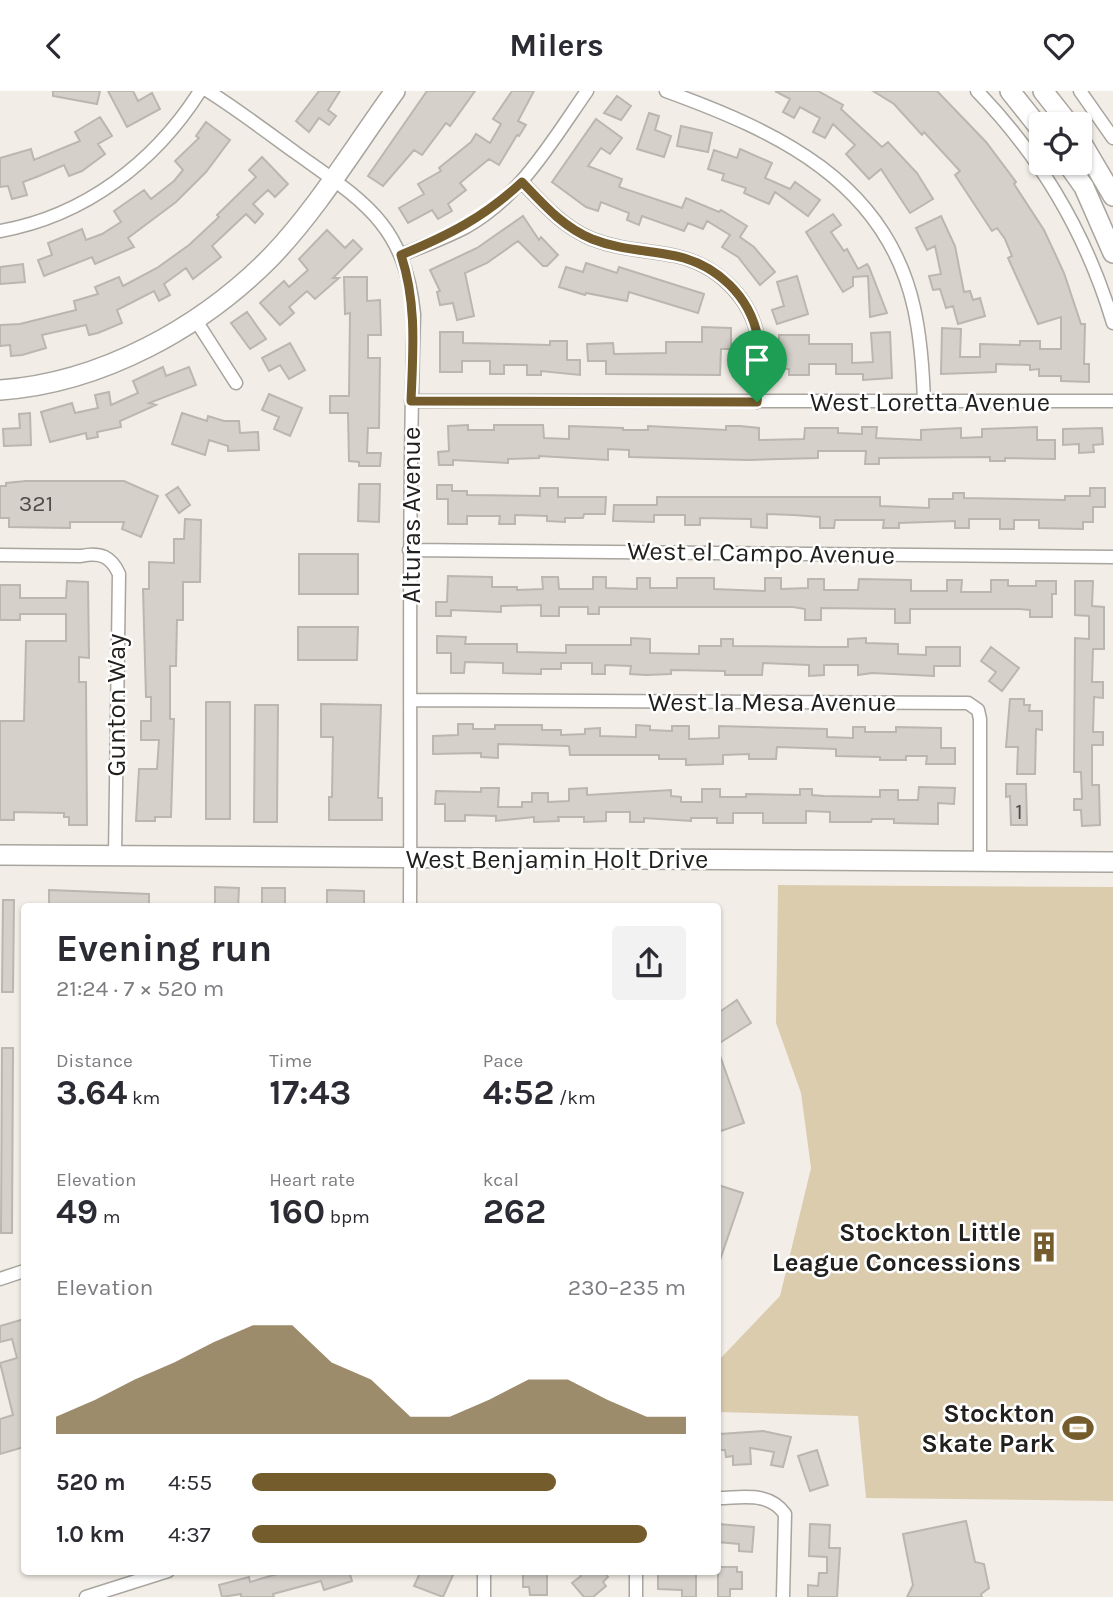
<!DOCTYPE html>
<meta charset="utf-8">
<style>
:root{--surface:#fff;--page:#f2f2f3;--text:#2b2b33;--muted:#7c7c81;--accent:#745c2d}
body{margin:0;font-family:Karla,sans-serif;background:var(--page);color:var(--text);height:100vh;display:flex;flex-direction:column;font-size:26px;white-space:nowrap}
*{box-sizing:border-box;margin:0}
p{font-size:23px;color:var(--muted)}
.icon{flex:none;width:38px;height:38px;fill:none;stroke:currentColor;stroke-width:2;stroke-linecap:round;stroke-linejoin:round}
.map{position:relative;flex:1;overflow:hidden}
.sheet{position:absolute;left:21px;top:812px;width:700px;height:672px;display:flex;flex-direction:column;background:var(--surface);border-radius:7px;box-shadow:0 2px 5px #0004}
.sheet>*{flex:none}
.fabs{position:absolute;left:1029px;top:21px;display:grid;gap:14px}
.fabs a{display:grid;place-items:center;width:63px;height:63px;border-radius:7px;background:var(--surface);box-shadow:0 2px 5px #0004;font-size:35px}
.pin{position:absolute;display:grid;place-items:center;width:60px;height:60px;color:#fff;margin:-72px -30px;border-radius:50% 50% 50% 0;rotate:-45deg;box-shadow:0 0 7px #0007}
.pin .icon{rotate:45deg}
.round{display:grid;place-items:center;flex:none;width:74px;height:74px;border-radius:7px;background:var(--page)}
.summary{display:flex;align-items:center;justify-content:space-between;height:119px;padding:0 35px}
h1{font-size:38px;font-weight:700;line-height:52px}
.metrics{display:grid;grid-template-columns:repeat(3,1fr);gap:10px;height:119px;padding:7px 35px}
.metrics div{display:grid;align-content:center}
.metrics b{font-size:35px;font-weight:700}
.metrics small{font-size:19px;font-weight:400}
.metrics p{font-size:19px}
.chart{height:196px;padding:14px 35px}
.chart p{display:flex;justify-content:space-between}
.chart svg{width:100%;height:126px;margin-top:7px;fill:var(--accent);opacity:.7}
ul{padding:0 35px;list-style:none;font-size:23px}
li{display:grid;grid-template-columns:112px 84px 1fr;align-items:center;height:52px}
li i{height:18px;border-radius:9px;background:var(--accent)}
header{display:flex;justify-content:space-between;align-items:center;height:91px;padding:0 35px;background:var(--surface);font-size:32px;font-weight:700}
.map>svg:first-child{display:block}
.green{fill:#dcccae}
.building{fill:#d5d1ca;stroke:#bab6b0;stroke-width:2}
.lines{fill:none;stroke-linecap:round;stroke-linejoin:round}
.street-casing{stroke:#a8a49e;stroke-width:15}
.secondary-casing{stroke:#a8a49e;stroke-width:22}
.street{stroke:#fff;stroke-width:12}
.secondary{stroke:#fff;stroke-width:19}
.route-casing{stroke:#fff;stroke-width:14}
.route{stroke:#745c2d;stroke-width:9}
.labels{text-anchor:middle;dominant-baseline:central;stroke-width:5;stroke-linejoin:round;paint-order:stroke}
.number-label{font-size:23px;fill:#4f4c49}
.street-label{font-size:26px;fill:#22201e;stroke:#fff}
.poi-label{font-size:26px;font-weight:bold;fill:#22201e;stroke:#fff;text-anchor:end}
</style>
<header><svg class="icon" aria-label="back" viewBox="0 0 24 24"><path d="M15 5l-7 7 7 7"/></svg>Milers<svg class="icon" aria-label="heart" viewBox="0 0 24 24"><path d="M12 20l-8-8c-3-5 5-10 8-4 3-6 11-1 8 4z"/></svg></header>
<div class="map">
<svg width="1113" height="1506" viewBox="0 0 1113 1506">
<rect width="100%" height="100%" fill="#f2eee7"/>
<!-- green -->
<path class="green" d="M778,794l335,2v614l-247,-3 -8,-82 -140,-4v-51l62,-65 31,-128 -10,-75 -25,-70z"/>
<!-- building -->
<path class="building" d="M53,0h47l-3,13 -44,-8z
M108,0h25l5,10 14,-8 8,16 -33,18z
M319,0h21l-12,19 8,6 -7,9 -10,-7 -10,14 -13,-11z
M427,0h48l-25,35 -4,-3 -24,32 -8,-5 -31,36 -15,-10z
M512,0h22l-16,30 8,4 -7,11 -2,-1 -18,30 -10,-6 -29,24 6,7 -18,14 4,7 -14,8 -6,-9 -24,13 -9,-15 25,-14 -6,-10 23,-13 -2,-3 32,-26 5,-8 14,9 11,-19 -8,-5z
M775,0h43l25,14 -2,4 41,38 6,-5 29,31 16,26 -23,14 -29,-44 -12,10 -23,-25 9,-9 -22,-21 -8,14 -12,-6 7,-14 -20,-11 -6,11 -11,-6 7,-13z
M873,0h64l49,51 30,40 -2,2 30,46 20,43 17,51h4l-1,40h5v18l-28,-1v-5h-22v-7l-9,1v-5l-34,-1v8l-55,2 1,-46 19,1 -1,28h20v-13l40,1v-4h20v8h21v-32l-23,7 -30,-66 4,-2 -7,-17 -8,-11 -5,3 -37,-56 5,-4 -36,-39 -2,3 -28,-31z
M617,5l14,10 -10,14 -17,-7z
M649,22l10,3 -4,14 16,6 -7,21 -27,-8z
M100,26l12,19 -14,8 7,10 -23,17 -13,5 -5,-11 -25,11 -16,6 4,13 -15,4 -4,-13 -8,1v-29l31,-9 3,11 46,-19 -5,-9z
M596,28l26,19 -12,16 -9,-6 -13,18 34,13 -3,8 63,21 4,-10 33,14 2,-2 26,16 -7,11 14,10 21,25 -15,13 -22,-28 -16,-10 8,-12 -23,-14 -4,8 -15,-6 -4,8 -42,-15 -3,9 -12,-5 2,-7 -28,-11 -3,9 -12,-4 -34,-25z
M206,31l24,18 -24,32 -30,30 -48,36 6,9 -39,17 -3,-7 -48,19 -6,-16 14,-5 -4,-12 34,-14 4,11 16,-6 19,-12 -7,-11 30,-21 7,9 23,-18 9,-11 -8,-9 24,-23 -3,-2z
M681,35l31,7 -4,19 -31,-6z
M740,58l32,14 -7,15 25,11 5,-7 25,18 -12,16 -33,-24 -6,12 -25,-11 2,-5 -24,-8 2,-6 -16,-5 6,-19 23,8z
M262,66l26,27 -13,13 -7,-7 -15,14 10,10 -8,9 -9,-9 -34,32 9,11 -28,22 -7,-11 -22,16 6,11 -11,6 -5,-10 -37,19 5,13 -24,10 -9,2 -3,-10 -44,10 4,13 -24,7 -11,1 -1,-11 -10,1v-21l20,-1 56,-14 -2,-9 24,-7 -3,-7 24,-10 4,9 34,-18 32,-23 30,-28 -2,-2 39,-38 -7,-7z
M833,123l8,11 -10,7 13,19 3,-2 11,20 9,-5 2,3 18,46 -17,4 -2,-41 -15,1v9l-10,6 -37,-60z
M523,125l16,24 2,-3 17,18 -11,11h-4l-25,-25 -31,22 -22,10 9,43 -17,4 -4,-17 -13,2 -3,-13 3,-1 -10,-21 47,-22z
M941,125l14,30 9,46 6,-1 3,9 7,-2 5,18 -27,8 -5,-18 -7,2 -6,-19 -7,1 -4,-14 12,-2 -6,-28 -8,4 -11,-22z
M327,139l18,18 8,-8 9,9 -29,29h6l-24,21 -8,-8 -18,16 5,6 -14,12 -20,-22 24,-22 5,6 19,-17 -9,-11z
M586,172l31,10 2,-6 85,27 -6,19 -69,-21 -2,9 -41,-8 -1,2 -26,-8 7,-20 17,5z
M23,173l2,18 -25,2v-17z
M797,185l11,38 -31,10 -5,-14 12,-4 -7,-24z
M344,186h23v24l13,-1 1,35h-13v23h12l-1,70h-11l-1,25h14l-1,13h-21v-4l-10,-1 -1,-48h-18v-17h19l1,-83 -5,1z
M247,221l19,27 -16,10 -19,-26z
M702,236l29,1v21h-10l-1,26 -114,-1v-13h-18l-1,-17 26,-1 1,11 52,-1v-11h36z
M440,241h23v11l87,2v-4h17v19h13v15l-39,-4v4h-14v-10h-23v9h-14v-13h-28v11h-22z
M890,241l2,46 -29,2v-6h-27v-10h-27v11h-20v-6h-5v-19h-5v-15h30v9h43v19l21,-1 -2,-29z
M290,252l15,27 -16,9 -9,-14 -11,6 -7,-13z
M163,276l3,9 23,-9 7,18 -47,18 7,2 -36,16 1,6 -24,5 1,5 -11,2 -1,-6 -36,9 -9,-30 31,-9 3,10 23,-5 -3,-13 14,-3 2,13 27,-12 -5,-12z
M269,303l33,14 -12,28 -16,-7 5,-12 -17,-7z
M30,322l1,32 -27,1 -1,-17 17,-1 -1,-14z
M182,322l25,8 1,-5 16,5h15l1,12 18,-1 1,18 -31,1v-5l-19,-6 -4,15 -33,-11z
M468,334v5h26v-5h49l1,13 25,1v-13l54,2v2h25v-4l78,4v-4h14l19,2v12l45,-1 1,-11h33v5l24,1v-7h15l-1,11 45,2v-10l40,-2v10l21,-1v-8l55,-2v13h18v19l-50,-1v3h-15v-4l-111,1v6h-14l1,-13h-48v7l-69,2 -120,-3v-7l-21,-1v11l-69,-4v2l-31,1v4l-55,-3v5h-14l-1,-13 11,-1 -1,-25z
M1102,337l1,16 -10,1 1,7 -15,1v-9l-16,1v-16z
M26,390h98l34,15 -17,41 -19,-8 2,-7h-54v6l-61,-1v-9h-9v-32h6v-3z
M359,393h21l-1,38 -21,-1z
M437,394h15v6h15v4l73,1v-8h18v9h48l-1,17h-21l-1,4h-18v4l-18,-1v-5l-32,-1v9h-16l1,-8h-33v8h-19v-25h-11z
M178,396l12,18 -11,8 -13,-18z
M1090,397h15v19h-12v15h-10v7l-44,-1v-8h-25v9h-14v-10h-31v9h-14v-7l-56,2v5h-16l1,-8h-49l-1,8h-14v-11l-26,-2 -27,-1v14l-16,-1v-8l-51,-1v7h-15v-10h-31v7l-41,-1 1,-16h43v-8h223v9l49,2v-9h24v-6h11v5l101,2v-4h25z
M185,428l16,1 -1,62h-17v38h-6l-1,46h-6v53h4l-3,98h-16v4h-19l3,-52h18l2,-29h-18v-19h10v-24h-5l-3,-108h6v-27l25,1v-24h10z
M299,463h59v40h-59z
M448,485l44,1v10h25v3l26,-1 -1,-12h16l1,12h34v-12h13v11l31,1v-11h13v10h27v-10h37v11l51,2v-13h16v11l27,-1v-9h16v11h34l1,-11 52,1v11h36v-11h15l-1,12h30v-12h17v6h28v-5h20v13h-4v23h-22v-7l-11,-1h-109v14h-15v-14l-74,-1v12h-16v-11l-12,-2h-194v7h-11v-7h-29v9h-18v-11l-40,1v6l-50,-2v6h-15v-14h11z
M67,490l21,1 1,76 -10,-1v25h7l1,143h-18v-8h-5v-4l-50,-1v8h-14v-99h24l2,-80h40v-27h-46v6h-20v-35h20v13h46z
M1075,490h18l-1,25 12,1v42h-11l-1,33h11v16l-9,-1 -1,35h10v13h-11v40h7l1,40 -18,1 -1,-16h-7v-11h8l-1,-27h-7l1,-134 14,1v-23l-14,-1z
M298,536h60l-1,33h-59z
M437,545l29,1 -1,7h52v8l49,1v-8h65v-7l19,1v14l49,1v-8h22v-7h12v7l91,1h24v-8l18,-1v5l32,1v10l28,1v-8h34v19h-26v10l-62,-3 -14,2v-10h-34v10l-15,1v-11l-46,-2 -1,12h-37v-4l-54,-1v4l-25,1 -16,-1 1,-8 -26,-1v9h-13v-11h-31v6h-20v5l-38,-1v-10l-38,-1 -1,11h-13v-20h-14z
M991,556l28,21 -17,23 -13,-10 7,-9 -15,-11z
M1010,608h14v6h6l-1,6h13v19l-6,-1 -1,45h-18l1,-27h-12z
M206,611h24v117h-24z
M321,613l60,1 -3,93h4v22h-53v-23h3l1,-60h-12z
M255,614h23l-1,117h-23z
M458,633h15v5h22v-4h47v5h19v5l24,-1v-5l15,-1v8l36,1v-12l14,1v4l22,1v-5h17v13l30,-1v-12l108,3v8l26,1v-11h12v5h31v-5l45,1v20h14v16h-29l1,-8h-21v4h-26v-3l-44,-1v-7l-59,-2 -1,12h-27v-5l-26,1v9l-37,1v-6h-27v-4h-89l-1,-9 -71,-2v14l-17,-1v-4l-48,1v-18l25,-1z
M1006,693h20l1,41h-16l-1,-29 -4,1z
M919,696l36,1 -1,16 -16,-1v21l-44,-1v-4h-22l-1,3h-41v-10l-24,-1v12h-43v-10h-30v10h-16v-5h-26v3l-47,-3v4h-14v-10h-24v9l-22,1v-5h-26l1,4 -25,1v-5l-38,4v-5l-31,-1v6h-20v-17h-10l1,-13 45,1v-4h18l-1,19h24v-5h10v-9h16v9l21,-1v-12l18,-1v7l84,-5v6l10,1v5h21v-13h18v8h26v-3l54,1v-6h12v6l12,1 56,1v-7h18v10h20z
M215,796l24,1 -1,19h-23z
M262,797h23v19h-23z
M49,799l100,4v13h-100z
M327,799l37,1v16h-37z
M3,809h11l-1,92h-11z
M737,909l14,23 -33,21v-31z
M2,957h11l-1,185h-11z
M719,962l25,70 -26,9v-78z
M718,1094l25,8 -24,70 -1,-1z
M1049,1145l7,16 -16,6 -7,-16z
M24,1228v128l-24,7v-35l13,-4 -13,-52 17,-5 -5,-19 -12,3v-16z
M763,1340l28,6 -8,30 -12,-2 3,-13 -24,-4 1,16 -18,1v-9l-7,1 -1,-7h-5v-16z
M817,1359l11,35 -18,6 -12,-35z
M966,1430l9,41 9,2 5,24 -8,6 1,3h-75l6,-12 -10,-51z
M718,1433l36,3 -2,25 -13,-1v-7l-21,-2z
M810,1433l20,1 -1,23h11l-3,49h-29v-12l10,1 1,-13h8v-16l-18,-1z
M718,1476h19v5h5v17h-12v8h-12z
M276,1480h73l3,10 -28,9 -3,-9 -48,13 1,3h-33v-3l-19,3 -3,-12 30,-8 1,5 27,-8z
M421,1480h24l8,4 -10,22 -29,-11z
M523,1480h24v24h-17l-1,-8h-6z
M577,1480h26l5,6 -5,5 3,4 -13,11h-9l-12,-14 9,-7z
M658,1480l38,1v25h-14v-7l-24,-1z"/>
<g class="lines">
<!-- street casing -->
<g class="street-casing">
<path id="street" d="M208,0c30,19 59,41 88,62 67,48 109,71 118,161 -6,198 -3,395 -4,593
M666,0c110,40 220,90 248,217 7,31 9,62 10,95
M977,0c64,66 110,145 136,232
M1080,0l33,47
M522,91c21,22 41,45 70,57 28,11 55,11 84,17 40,9 74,40 82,82 4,20 1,43 -1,64
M0,140c85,-15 155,-69 200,-140
M401,164c22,-9 44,-17 65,-28 55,-31 86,-86 121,-136
M195,228l41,64
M411,310h702
M409,459l704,7
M0,464l81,1c19,-4 30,0 38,18l-4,282
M411,609l557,3 10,7 2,9v143
M0,1188l24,-8
M718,1407c25,0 50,-7 67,16l-2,83
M86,1506l82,-26
M484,1506v-26
M636,1506v-26"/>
</g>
<!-- secondary casing -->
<g class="secondary-casing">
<path id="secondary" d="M1010,0l31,39
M1043,0l26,33
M1080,49l33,56
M1067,72l17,24 29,66
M0,299c101,-7 201,-62 271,-133 47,-49 84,-111 124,-166
M0,764l1113,7"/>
</g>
<!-- street -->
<use href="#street" class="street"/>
<!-- secondary -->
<use href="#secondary" class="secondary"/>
</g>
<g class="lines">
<!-- route casing -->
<g class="route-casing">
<path id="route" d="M522,91c21,22 41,45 70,57 28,11 55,11 84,17 41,9 74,40 82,82 4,20 1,43 -1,64l-346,-1c2,-50 6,-98 -10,-146 48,-20 82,-37 121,-73z"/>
</g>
<!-- route -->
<use href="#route" class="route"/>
</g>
<!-- icons -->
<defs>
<g id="building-bare" transform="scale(2.415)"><path d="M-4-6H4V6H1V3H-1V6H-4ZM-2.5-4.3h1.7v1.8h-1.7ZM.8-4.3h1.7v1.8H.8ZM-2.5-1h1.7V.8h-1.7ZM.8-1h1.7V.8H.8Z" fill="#745c2d" stroke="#fff" stroke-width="2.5" paint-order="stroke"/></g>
<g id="stadium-bare" transform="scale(2.415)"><path d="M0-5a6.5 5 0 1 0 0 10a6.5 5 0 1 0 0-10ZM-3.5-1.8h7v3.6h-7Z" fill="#745c2d" stroke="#fff" stroke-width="2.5" paint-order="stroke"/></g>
</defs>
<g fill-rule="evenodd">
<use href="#building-bare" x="1044" y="1156"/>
<use href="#stadium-bare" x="1078" y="1337"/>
</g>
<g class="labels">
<!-- number labels -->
<g class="number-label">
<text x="36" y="412">321</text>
<text x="1019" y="720">1</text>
</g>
<!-- street labels -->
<g class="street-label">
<text x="930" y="311">West Loretta Avenue</text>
<text transform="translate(411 424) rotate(-90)">Alturas Avenue</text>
<text transform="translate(761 462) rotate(1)">West el Campo Avenue</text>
<text x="772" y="611">West la Mesa Avenue</text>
<text transform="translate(116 614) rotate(-90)">Gunton Way</text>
<text x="557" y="768">West Benjamin Holt Drive</text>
</g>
<!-- poi labels -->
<g class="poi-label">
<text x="1021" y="1141">Stockton Little<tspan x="1021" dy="30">League Concessions</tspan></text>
<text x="1055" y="1322">Stockton<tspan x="1055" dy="30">Skate Park</tspan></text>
</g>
</g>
</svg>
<div class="fabs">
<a><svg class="icon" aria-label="locate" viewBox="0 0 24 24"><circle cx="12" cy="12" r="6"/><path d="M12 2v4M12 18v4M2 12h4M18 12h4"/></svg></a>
</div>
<div class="pin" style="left:757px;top:311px;background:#1e9e55"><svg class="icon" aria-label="arrive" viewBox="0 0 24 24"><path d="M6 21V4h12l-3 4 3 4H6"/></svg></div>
<section class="sheet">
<div class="summary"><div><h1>Evening run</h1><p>21:24 · 7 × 520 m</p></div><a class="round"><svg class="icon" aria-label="share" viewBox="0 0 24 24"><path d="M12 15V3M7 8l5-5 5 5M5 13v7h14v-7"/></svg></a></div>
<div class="metrics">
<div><p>Distance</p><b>3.64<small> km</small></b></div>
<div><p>Time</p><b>17:43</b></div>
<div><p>Pace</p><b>4:52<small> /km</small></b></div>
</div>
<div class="metrics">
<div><p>Elevation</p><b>49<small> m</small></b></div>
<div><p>Heart rate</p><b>160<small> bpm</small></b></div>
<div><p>kcal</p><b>262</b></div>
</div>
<div class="chart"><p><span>Elevation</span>230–235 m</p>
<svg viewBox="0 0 160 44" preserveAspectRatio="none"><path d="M0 44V38L10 32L20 25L30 19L40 12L50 6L60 6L70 19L80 25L90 38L100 38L110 32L120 25L130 25L140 32L150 38L160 38V44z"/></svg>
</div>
<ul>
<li><b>520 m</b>4:55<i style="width:70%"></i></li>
<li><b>1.0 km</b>4:37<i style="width:91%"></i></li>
</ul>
</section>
</div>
